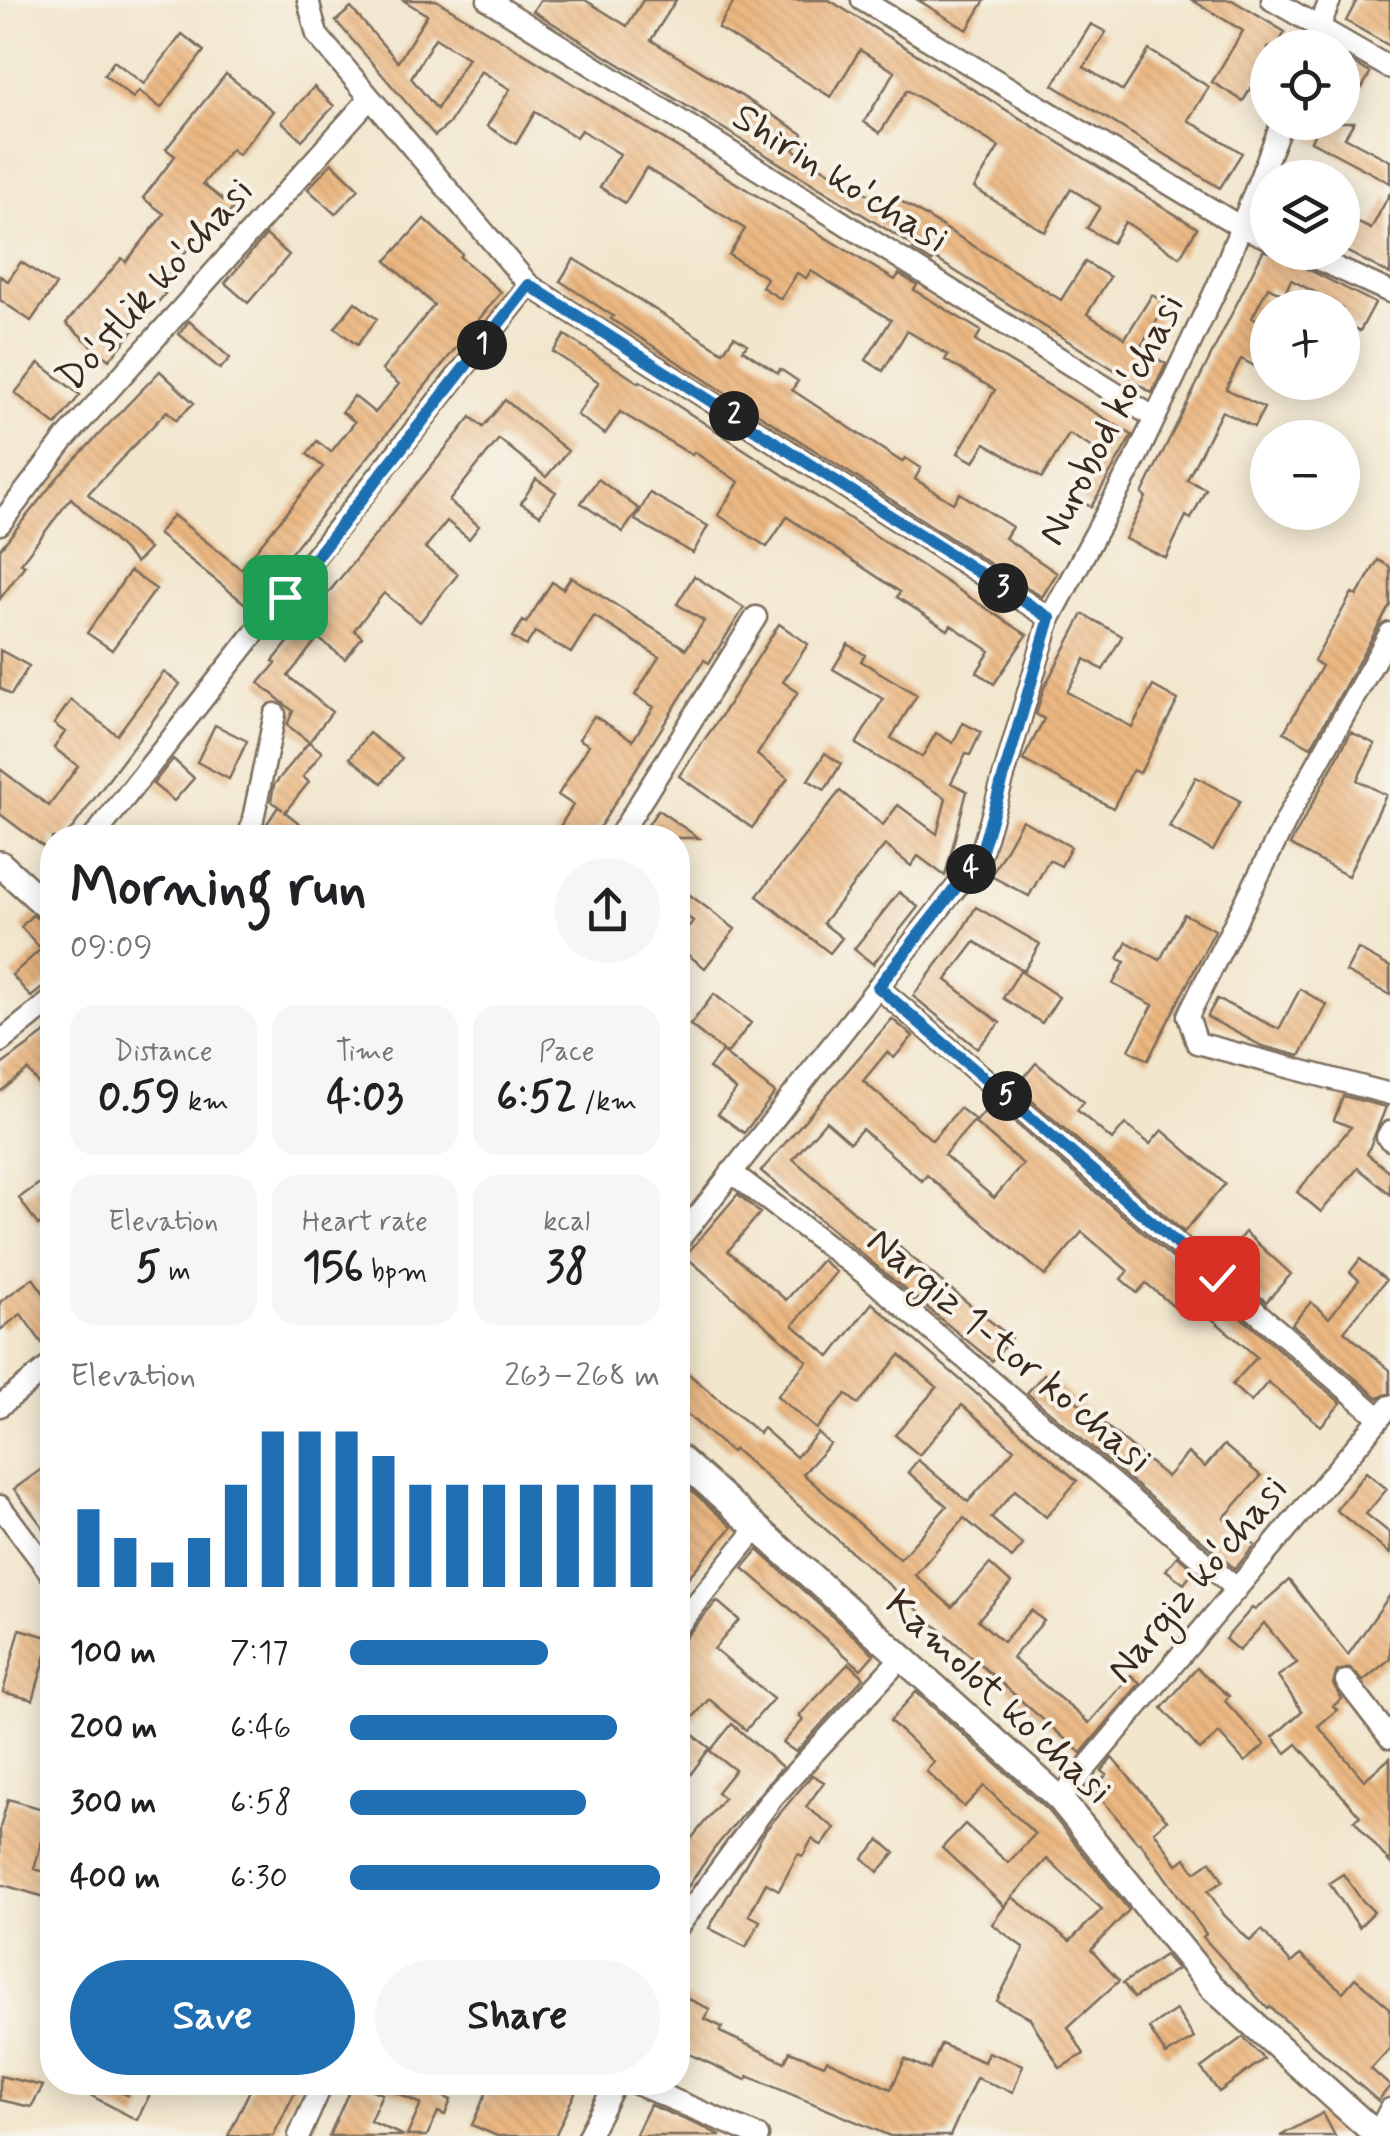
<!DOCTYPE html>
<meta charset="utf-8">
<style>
:root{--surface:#fff;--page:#f6f6f6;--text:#202124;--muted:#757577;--accent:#1f6fb2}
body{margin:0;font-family:Mynerve,sans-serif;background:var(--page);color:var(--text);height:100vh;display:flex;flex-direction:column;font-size:38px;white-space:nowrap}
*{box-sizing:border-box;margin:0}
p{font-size:32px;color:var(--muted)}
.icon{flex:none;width:55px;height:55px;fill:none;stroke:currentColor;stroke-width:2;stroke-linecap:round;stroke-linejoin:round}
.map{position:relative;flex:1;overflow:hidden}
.panel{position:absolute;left:40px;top:825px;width:650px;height:1270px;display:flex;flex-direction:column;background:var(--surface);border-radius:40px;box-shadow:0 5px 25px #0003}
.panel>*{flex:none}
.controls{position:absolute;left:1250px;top:30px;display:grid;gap:20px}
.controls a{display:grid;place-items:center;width:110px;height:110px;border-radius:50%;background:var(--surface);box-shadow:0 5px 25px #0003;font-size:50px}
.pin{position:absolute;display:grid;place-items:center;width:85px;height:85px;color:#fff;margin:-42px;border-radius:20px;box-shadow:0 5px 15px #0006}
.km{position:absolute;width:50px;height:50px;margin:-25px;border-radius:50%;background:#222;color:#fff;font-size:28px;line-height:50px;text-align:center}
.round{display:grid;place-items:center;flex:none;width:105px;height:105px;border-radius:52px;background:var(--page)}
.headline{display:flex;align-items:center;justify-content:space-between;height:170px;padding:0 30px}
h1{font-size:55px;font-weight:700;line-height:75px}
.metrics{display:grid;grid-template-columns:repeat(3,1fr);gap:15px;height:170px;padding:10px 30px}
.metrics div{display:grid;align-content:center;border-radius:25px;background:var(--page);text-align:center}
.metrics b{font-size:42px;font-weight:700}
.metrics small{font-size:28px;font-weight:400}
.metrics p{font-size:28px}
.chart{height:280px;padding:20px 30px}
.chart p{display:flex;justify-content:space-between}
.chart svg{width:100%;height:180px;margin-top:10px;stroke:var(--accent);stroke-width:6}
.cta{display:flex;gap:20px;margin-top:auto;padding:20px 30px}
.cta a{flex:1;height:115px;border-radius:60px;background:var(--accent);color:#fff;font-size:40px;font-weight:700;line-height:115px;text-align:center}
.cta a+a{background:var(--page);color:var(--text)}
ul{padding:0 30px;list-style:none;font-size:32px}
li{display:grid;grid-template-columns:160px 120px 1fr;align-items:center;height:75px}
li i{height:25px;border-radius:12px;background:var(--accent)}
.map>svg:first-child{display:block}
.building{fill:url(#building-back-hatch);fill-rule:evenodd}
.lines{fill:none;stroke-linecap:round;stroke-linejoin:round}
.minor-casing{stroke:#7b6c5b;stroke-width:25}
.tertiary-casing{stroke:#7b6c5b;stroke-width:30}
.minor{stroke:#fff;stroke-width:20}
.tertiary{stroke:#fff;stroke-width:25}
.route-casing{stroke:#fff;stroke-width:20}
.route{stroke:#1f6fb2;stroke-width:12}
.labels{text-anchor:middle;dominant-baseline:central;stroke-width:8;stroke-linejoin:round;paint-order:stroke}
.street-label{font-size:40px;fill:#3b2a1e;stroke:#f7f3e8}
</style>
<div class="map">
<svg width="1390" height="2136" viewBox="0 0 1390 2136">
<defs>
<pattern id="building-back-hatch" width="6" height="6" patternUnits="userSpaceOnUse" patternTransform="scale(2.5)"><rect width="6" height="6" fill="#ecb882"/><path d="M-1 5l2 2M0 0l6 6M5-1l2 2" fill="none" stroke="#cb9e70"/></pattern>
</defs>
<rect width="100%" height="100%" fill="#f7f3e8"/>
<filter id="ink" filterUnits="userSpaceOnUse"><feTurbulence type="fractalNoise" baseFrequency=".01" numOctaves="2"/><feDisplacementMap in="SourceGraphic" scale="20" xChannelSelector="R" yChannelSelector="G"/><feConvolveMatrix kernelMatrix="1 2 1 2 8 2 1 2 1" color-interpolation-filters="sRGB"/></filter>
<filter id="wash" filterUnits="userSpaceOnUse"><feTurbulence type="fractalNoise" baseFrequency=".0048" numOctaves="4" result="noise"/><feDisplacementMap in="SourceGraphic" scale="40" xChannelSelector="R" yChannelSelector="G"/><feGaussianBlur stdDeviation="2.25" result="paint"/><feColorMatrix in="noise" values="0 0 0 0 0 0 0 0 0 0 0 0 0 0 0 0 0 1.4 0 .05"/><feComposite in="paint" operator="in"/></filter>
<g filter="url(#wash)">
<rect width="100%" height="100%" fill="#f2e6cd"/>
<g id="blocks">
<!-- building -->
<path class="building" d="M403,0h33l459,280 4,-6 18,11 -3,5 67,41 -6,10 157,94 -41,72 -16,-10 26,-44 -32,-19 -27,44 -57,-35 -11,19 -16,-9 37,-63 -50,-30 3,-5 -41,-24 -24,40 -17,-11 25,-40 -80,-49 -5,7 -9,-5 -16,26 -19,-12 5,-9 -38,-23 16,-26 -55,-34 -44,-27 -21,35 -25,-16 20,-33 -39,-24 -5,7 -41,-25 -19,32 -29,-18 23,-37 -29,-18 -32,53 -14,12 -99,-115 15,-13 47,54 29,-47zM435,38l33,20 -31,51 -26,-31z
M540,0h45l42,26 16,-26h33l-25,40 152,94 -9,16 36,22 60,35 6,-9 165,102 24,-38 25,15 -23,37 38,24 27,-43 15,9 -27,44 26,16 -14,29 -218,-135 -2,4 -19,-12 2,-3 -382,-236z
M735,0h94l368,228 -17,29 -55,-35 -13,21 -25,-15 13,-21 -29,-18 -26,43 -71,-44 25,-41 -92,-57 -27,43 -16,-11 31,-50 -35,-22 -29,47 -113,-69z
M918,0h67l-18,30z
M1192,0h40l53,32 -9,16h-8v13l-25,40 -31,-19 31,-51z
M1357,0h33v46l-44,-25z
M1091,24l15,8 -22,35 39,24 26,-41 60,37 -21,33 54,33 -22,35 -167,-103z
M182,34l22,17 -43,57 -22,-17 -6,7 -29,-23 10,-14 30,23z
M1352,62l18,11 -8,15 -18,-10z
M226,74l47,37 -35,44 -7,-6 -28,35 30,24 -28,37 -9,-6 -39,49 8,6 -56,66 -43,-37 56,-65 4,4 38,-48 -21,-16 32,-42 -9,-7z
M314,87l20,19 -32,34 -20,-18z
M1320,122h34l-9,15 45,24v22l-79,-42z
M332,163l27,26 -24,25 -27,-25z
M1390,193v81l-48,-25v-34l29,14z
M424,219l38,35 -2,3 41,35 -253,314 -90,-72 15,-19 68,54 82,-102 -16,-13 10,-13 14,11 24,-30 -13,-10 12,-16 21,17 24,-29 -17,-14 52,-65 -48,-44z
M266,235l23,20 -41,48 -23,-20z
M1263,251l10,1 102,51 -15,28 -18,-9v-14h-11l3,-6 -43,-22 -7,15 -16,-8 -16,31 16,8v15l-13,25 -14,-7 -15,30 38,19 -10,19 -32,-16 -35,69 19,9 -15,30 -5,-3 -20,42 -41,-19 21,-42 -4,-3z
M574,259l149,93 11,-16 13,8 -4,6 35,23 2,-4 18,12 -6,9 110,72 3,-4 16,10 -6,11 38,24 7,-10 52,34 -7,11 52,35 -15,24 -431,-278 2,-3 -53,-35z
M21,262l35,23 -25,36 -31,-21v-24l8,5z
M355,302l22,17 -20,26 -22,-17z
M189,321l41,37 -10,11 -41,-35z
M565,335l74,48 1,-2 387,254 -33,49 -17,-12 13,-21 -39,-26 -3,5 -51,-33 3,-5 -113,-75 -20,30 -49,-32 21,-33 -45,-30 -2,3 -72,-43 -15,22 -28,-19 22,-33 -46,-30z
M39,363l41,32 -24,30 -41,-32z
M160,371l34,32 -18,17 -9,-9 -79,83 61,55 -13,14 -65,-65 -50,65 4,2 -25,34v-50l58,-72z
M505,400l63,51 -22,26 -47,-38 -50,62 30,25 -10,13 -22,-18 -22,27 33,26 -38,48 -36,-29 -30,37 8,7 -17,22 -27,-21 -30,38 44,36 -23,30 -22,-17 6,-14 -34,-28 17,-20 -3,-2 198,-244 12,10z
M536,479l20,13 -16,23 -19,-12z
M598,479l41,30 -16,23 -42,-29z
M650,493l58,33 -15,27 -58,-33z
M1378,560l12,7v38l-79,142 -27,-15 38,-66 -8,-5 38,-68 5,3z
M130,571l26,18 -44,61 -25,-17z
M694,576l50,32 -35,55 -5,-3 -111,178h-40l20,-33 -15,-10 31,-50 -10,-6 15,-23 39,24 21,-33 -19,-12 24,-38 -65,-41 -23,37 -36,-21 -9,14 -14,-9 11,-16 3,2 26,-41 11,7 8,-12 115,72 18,-28 -27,-17z
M1083,614l39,22 -19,34 -18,-11 -18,33 65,35 21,-41 25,14 -38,73 -7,-3 -20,38 -90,-48 21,-41 -8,-5 8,-26z
M779,624l29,20 -25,38 15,10 -41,63 31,23 -36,50 -73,-52 42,-60z
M848,644l17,11 -4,6 56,34 -26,43 31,19 14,-24 17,10 10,-20 18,9 -11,23 -4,-1 -15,29 16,8 -22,85 -27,-20 -7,10 -26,-21 -62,78 19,15 -12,15 -73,-57 83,-105 43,34 15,-20 39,29 9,-36 -90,-54 27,-45 -50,-30z
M0,650l29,16 -18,29 -11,-7z
M164,672l16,12 -115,154h-13v15l-52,-39v-45l49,37 29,-40 -24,-18 11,-16 -11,-8 17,-24 46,35z
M215,725l32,16 -18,38 -32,-17z
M1351,732l24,12 -18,36 29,15 -38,81 -58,-31z
M369,733l33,25 -20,25 -32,-25z
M309,742l13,10 -19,25 6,5 -24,30 33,26h-55l3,-13 12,-18 5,3 -12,-9 3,-16z
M825,753l16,11 -16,26 -17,-10z
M173,759l21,19 -20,23 -21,-17z
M1196,777l44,24 -27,50 -44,-24z
M658,810l41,28h-60z
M1022,820l49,27 -10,19 -12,-6 -20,36 -38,-20z
M678,886l57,43 -30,39 -27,-21v-5l15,-21 -15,-11z
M899,892l19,15 -45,57 -19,-15z
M976,907l64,37 -16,27 -49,-29 -29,38 54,43 -23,25 -64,-52 47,-62z
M1184,914l31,16 -67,130 -19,-10 24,-45 -40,-21 12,-22 -7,-3 9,-17 33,18z
M32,915l20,13v52l-21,17 -19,-22 29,-26 -20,-22z
M1358,949l32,18v28l-44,-23z
M1020,971l39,26 -17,26 -39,-25z
M1300,989l27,16 -27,51 -38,-10 -55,-29 10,-18 62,30z
M714,994l37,29 -24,31 -37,-29z
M892,1019l21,17 -19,22 -7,-6 -24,29 69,59 28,-32 15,12 -31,35 50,43 29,-34 -48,-41 17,-20 349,300 -20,23 -53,-44 -17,20 -19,-17 25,-28 -60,-51 -10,12 -41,-35 -9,10 -16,-14 7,-8 -46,-39 -37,44 -118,-101 -5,6 -60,-52 -12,13 -24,-21 -33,38 98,85 2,-2 118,96 -19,23 -231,-190z
M52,1028v74l-24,-32 -28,22v-26z
M722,1052l53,41 -31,40 -26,-19 18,-24 -27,-22z
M1036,1063l48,39 -7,8 35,30 13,-16 25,20 12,-14 63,54 -41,48 -168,-145z
M1343,1096l43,11 -19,47 23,18v22l-32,-26 -37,44 -24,-20 54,-65 -17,-7z
M52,1174v41l-14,10 -19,-27z
M738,1194l22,19 -32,38 58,49 36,-40 14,12 -43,53 37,32 42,-54 205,178 -31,36 -31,-27 -24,28 32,27 -11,13 -48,-40 -49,57 37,32 38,-43 21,19 -33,37 25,22 28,-32 13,11 -32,37 77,65 42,-48 9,8 -59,70 -347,-304 -3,3 -53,-45v-42l81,68 4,-5 33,29 22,-24 12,11 -27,30 97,85 47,-53 -39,-34 10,-12 50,42 46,-53 -52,-44 -43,50 -24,-20 42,-48 -37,-32 -42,49 -12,-10 -30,35 -39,-33 30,-35 -122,-105z
M1245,1232l46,42 -25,28 -46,-40z
M1360,1259l26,21 -42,51 46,39v23l-12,5 -86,-74 19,-22 18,16 30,-38 -9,-8z
M33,1278l19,27v30l-10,8 -21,-29 -21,16v-28z
M1044,1374l123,103 21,-24 17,14 19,-22 37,31 -37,42 31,27 -20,24 -208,-176z
M52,1462v77l-38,-50z
M1366,1472l21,17 -21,25 24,19v21l-54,-44z
M678,1478l54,49 -54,62z
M758,1550l116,104 -13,15 -118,-101z
M1177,1556l17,14 -10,14 -18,-14z
M1289,1580l59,75 42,-60v64l-27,22 -13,-13 -13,3 -4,13 9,15 -9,7 4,4 -19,16 46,54 26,-22v105l-36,-43 6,-4 -63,-72 -11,9 -13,-16 29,-26 -24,-35 19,-13 -33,-40 -25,28 -14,-12 27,-31 3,2z
M717,1601l22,19 -25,29 59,50 -27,31 -37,-31 -25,29 26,20 -32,43v-145z
M20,1629l31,9 -18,62 -30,-8z
M849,1663l15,14 -68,75 -13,-9 20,-23 -4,-4z
M1197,1668l32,28 -4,5 40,44 -20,17 -26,-29 -19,17 -38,-42z
M916,1692l132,118 81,100 -38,40 28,31 -51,46 16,27 -24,14 -30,-50 -33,-17 27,-53 -32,-24 20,-27 58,44 32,-32 -55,-50 -43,47 -62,-58 23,-24 43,39 27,-29 -51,-48 -20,21 -38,-36 8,-9 -44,-41z
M732,1724l50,43 -68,82 -36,52v-71l13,9 33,-41 -7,-6 18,-22 -25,-19z
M1112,1758l55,62 -13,11 23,33 9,-6 9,14 16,-11 12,20 -15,10 16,24 26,26 12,-11 29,33 9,-8 43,37 12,-14 35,30v40l-19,21 19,17 -12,15 -108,-94 -2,2 -65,-72 3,-3 -66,-92 -2,1 -46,-55 15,-13 -5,-4z
M812,1775l12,7 -18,25 29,21 -13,18 -10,-7 -9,17 -5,-2 -19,36 -13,-7 -17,32 11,6 -14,26 -37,-19 56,-97z
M8,1799l42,12 -16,58 18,5v25l-52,-15v-56z
M880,1840l15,13 -17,19 -15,-14z
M1343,1874l18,25 13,13 -15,15 -30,-44z
M1165,1955l12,14 -43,29 -11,-15z
M678,1994l32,15 -5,10 17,8 -2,5 65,30 5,-11 34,14 3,-5 64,29 14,-30 25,11 11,-26 43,18 4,-10 35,13 -10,27 -37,-14 -26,58h-60l-142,-60 -2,4 -68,-31z
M1176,2010l18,28 -28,17 -17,-27z
M1243,2037l21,22 -45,33 -18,-24z
M0,2076l43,10 -12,21 -31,-7z
M96,2082l31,13 6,-13h23l-19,38 -47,-25z
M254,2082h46l-27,54h-45z
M353,2082l29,12 -12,27 34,15h-75z
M372,2082h40l39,18 -6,15 -7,-3 -11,24h-20l14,-32z
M491,2082h89l-25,54h-58l-25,-11z
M650,2105l55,23 16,8h-86z
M1323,2113l12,23h-55z"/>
</g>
</g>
<g filter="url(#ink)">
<use href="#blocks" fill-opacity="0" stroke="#7b6c5b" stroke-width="2.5"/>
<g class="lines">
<!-- minor casing -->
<g class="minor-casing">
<path id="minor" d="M308,0l9,35 212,250 521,333
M488,0l667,418
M862,0l379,227 27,11
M1272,0l118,68
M1311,48l19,-48
M1302,252l88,40
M0,524l65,-85 305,-341
M1390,633l-98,176 -104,207 9,27 193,51
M93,838l436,-553
M249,838l26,-124
M618,838l138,-221
M878,987l502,431
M0,1042l52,-42
M1390,1132l-3,5 3,3
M731,1172l134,102 372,315
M678,1241l302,-384 70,-239 87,-162 81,-171 64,-163
M0,1406l52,-42
M0,1506l52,69
M678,1626l80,-99
M1346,1681l44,57
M1060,1799l330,-393
M678,1927l95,-130 129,-140
M632,2082l126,54
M1377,2135l13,-26
M299,2136l24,-54
M588,2136l28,-54"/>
</g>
<!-- tertiary casing -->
<g class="tertiary-casing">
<path id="tertiary" d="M0,864l52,47
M678,1457l382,342 152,188 166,149"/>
</g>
<!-- minor -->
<use href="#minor" class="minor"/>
<!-- tertiary -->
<use href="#tertiary" class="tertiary"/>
</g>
</g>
<g class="lines" filter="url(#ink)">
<!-- route casing -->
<g class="route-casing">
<path id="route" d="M285,597l244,-312 521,333 -70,239 -102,130 339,291"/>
</g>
<!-- route -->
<use href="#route" class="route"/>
</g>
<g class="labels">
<!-- street labels -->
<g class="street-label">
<text transform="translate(840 179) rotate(32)">Shirin ko'chasi</text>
<text transform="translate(156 285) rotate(-48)">Do'stlik ko'chasi</text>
<text transform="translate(1112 420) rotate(-63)">Nurobod koʻchasi</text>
<text transform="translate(1009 1351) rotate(40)">Nargiz 1-tor ko‘chasi</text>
<text transform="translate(1198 1580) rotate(-50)">Nargiz koʻchasi</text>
<text transform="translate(998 1698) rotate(43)">Kamolot koʻchasi</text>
</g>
</g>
</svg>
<div class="controls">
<a><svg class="icon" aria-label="locate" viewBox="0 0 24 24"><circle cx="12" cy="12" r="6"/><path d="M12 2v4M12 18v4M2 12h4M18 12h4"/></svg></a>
<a><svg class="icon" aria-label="layers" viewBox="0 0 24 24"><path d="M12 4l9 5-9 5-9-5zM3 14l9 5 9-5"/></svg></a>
<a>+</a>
<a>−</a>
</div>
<div class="pin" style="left:285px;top:597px;background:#1e9e55"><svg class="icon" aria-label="arrive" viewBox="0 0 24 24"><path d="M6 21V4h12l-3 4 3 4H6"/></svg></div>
<div class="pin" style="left:1217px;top:1278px;background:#d93025"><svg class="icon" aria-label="check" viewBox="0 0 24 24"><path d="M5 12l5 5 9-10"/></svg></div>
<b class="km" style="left:482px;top:345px">1</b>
<b class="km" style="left:734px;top:416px">2</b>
<b class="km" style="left:1003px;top:588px">3</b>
<b class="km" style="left:971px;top:869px">4</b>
<b class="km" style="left:1007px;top:1096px">5</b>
<section class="panel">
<div class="headline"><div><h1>Morning run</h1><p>09:09</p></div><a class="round"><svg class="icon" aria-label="share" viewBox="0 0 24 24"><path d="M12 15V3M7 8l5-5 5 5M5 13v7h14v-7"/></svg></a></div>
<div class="metrics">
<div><p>Distance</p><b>0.59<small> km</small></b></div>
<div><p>Time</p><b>4:03</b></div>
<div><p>Pace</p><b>6:52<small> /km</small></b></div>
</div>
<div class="metrics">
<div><p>Elevation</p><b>5<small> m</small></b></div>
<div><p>Heart rate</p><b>156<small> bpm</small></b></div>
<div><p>kcal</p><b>38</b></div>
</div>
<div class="chart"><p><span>Elevation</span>263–268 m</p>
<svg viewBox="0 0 160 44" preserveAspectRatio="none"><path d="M5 44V25M15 44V32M25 44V38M35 44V32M45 44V19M55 44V6M65 44V6M75 44V6M85 44V12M95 44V19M105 44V19M115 44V19M125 44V19M135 44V19M145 44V19M155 44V19"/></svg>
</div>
<ul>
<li><b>100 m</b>7:17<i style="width:64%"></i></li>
<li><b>200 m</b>6:46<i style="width:86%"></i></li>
<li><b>300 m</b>6:58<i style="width:76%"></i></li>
<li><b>400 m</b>6:30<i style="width:100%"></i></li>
</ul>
<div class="cta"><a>Save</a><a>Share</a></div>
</section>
</div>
